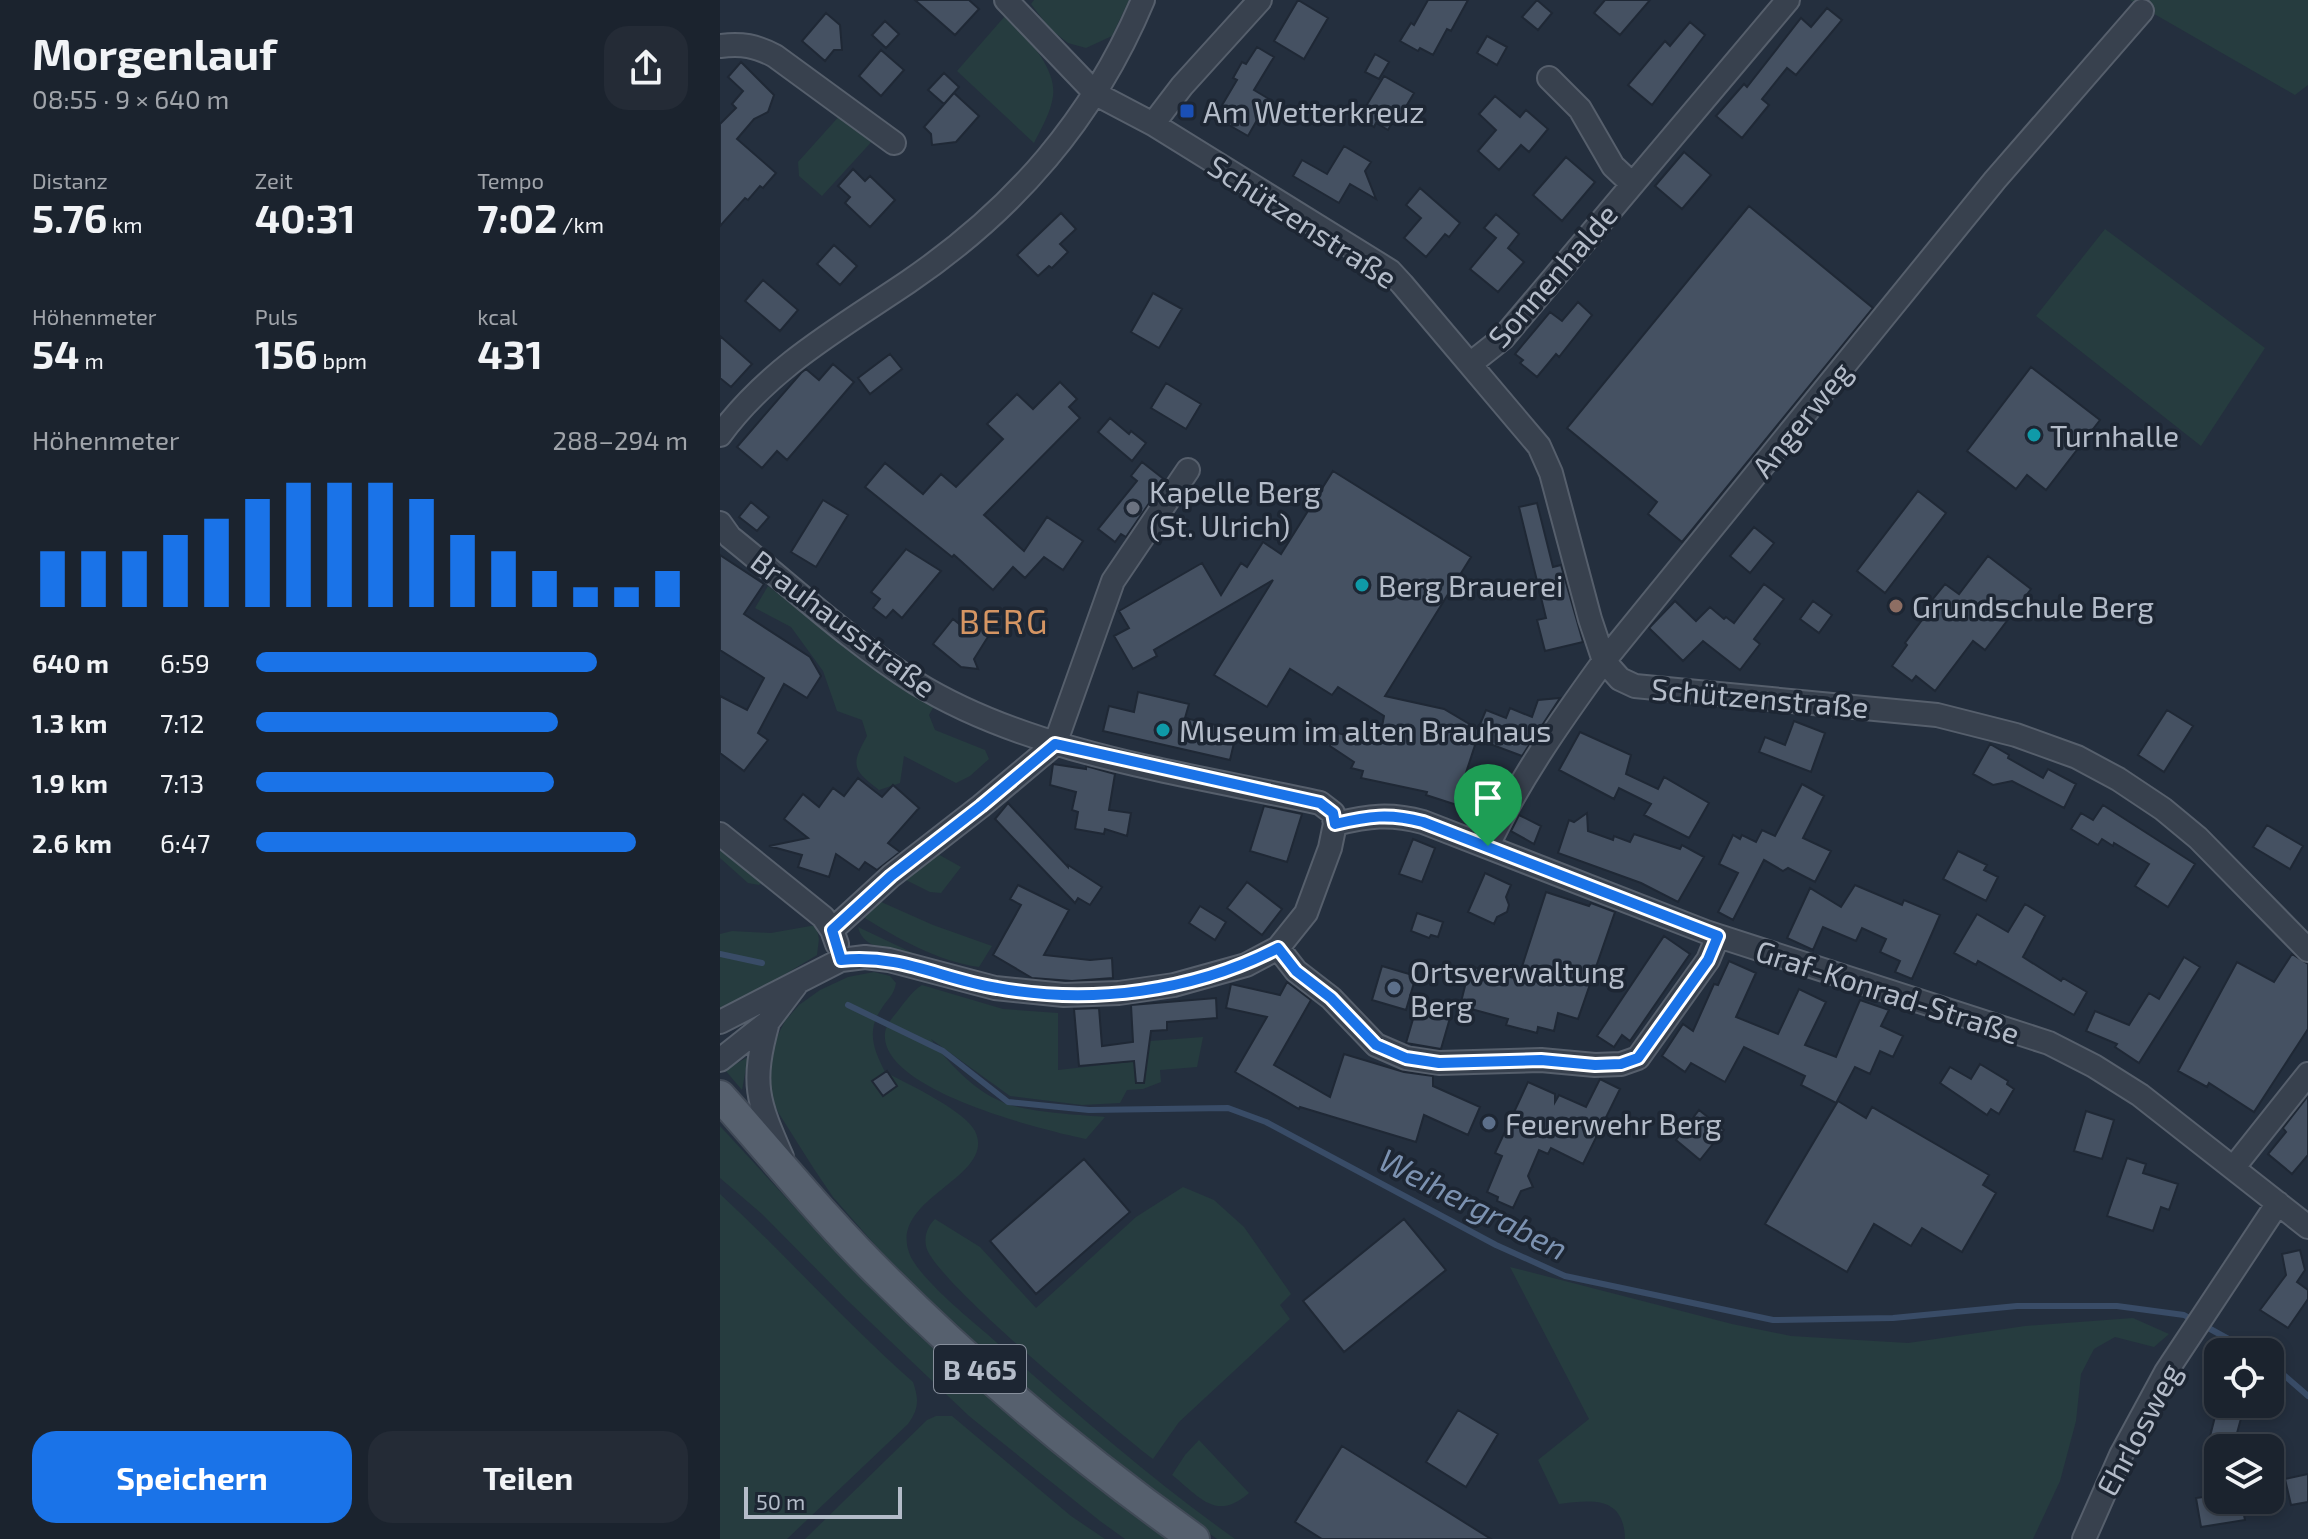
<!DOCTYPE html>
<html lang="de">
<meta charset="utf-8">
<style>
:root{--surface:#1b232e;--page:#242b36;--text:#f1f3f6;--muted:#a0a4aa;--line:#39404a;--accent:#1a73e8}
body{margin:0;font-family:"Exo 2",sans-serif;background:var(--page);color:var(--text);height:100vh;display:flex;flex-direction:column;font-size:30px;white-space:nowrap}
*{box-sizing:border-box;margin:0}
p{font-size:26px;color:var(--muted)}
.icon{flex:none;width:44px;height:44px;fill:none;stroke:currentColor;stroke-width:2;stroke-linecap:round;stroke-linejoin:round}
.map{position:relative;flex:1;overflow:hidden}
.side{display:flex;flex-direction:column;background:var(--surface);width:720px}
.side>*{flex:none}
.tools{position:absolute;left:1484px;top:1338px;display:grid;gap:16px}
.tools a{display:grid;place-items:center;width:80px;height:80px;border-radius:16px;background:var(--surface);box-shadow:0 4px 12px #0003,0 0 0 2px var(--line);font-size:40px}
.scale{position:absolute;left:24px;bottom:20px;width:158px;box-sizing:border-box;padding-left:8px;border:4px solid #b4bcc9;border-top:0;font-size:22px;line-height:28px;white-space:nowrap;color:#b4bcc9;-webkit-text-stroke:6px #1d2633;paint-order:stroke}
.pin{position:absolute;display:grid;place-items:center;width:68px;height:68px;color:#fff;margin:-82px -34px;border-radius:50% 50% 50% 0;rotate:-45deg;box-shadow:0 0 8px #0007}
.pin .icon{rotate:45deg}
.round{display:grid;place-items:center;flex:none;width:84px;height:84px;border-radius:24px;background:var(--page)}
.headline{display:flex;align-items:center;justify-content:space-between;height:136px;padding:0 32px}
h1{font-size:44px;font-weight:700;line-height:60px}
.stats{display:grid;grid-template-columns:repeat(3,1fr);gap:12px;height:136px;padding:8px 32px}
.stats div{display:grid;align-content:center}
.stats b{font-size:40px;font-weight:700}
.stats small{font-size:22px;font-weight:400}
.stats p{font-size:22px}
.chart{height:224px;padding:16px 32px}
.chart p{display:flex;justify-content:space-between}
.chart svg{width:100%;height:144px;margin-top:8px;stroke:var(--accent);stroke-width:6}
.primary-button{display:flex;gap:16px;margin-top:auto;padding:16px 32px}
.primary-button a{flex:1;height:92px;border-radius:24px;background:var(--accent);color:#fff;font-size:32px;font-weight:700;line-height:92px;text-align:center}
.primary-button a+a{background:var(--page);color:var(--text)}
ul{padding:0 32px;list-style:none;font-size:26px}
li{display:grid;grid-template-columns:128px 96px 1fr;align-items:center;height:60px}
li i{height:20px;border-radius:10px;background:var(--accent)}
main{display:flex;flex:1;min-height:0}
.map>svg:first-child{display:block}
.green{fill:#263c3f}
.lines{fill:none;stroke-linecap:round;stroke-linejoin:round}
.stream{stroke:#394c67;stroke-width:6}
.building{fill:#455162;stroke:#1f2835;stroke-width:2}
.minor-casing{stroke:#565f6c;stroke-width:26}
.major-casing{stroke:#414a57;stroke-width:34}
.minor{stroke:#38414e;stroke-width:22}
.major{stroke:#56606e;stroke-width:30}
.route-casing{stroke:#fff;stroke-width:16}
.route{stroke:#1a73e8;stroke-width:10}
.transit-dot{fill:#1a4fb4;stroke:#1d2633;stroke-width:3}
.culture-dot{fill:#0f9aa8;stroke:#1d2633;stroke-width:3}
.worship-dot{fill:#6b7280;stroke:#1d2633;stroke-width:3}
.education-dot{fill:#8d6e63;stroke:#1d2633;stroke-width:3}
.service-dot{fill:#5c6f8a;stroke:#1d2633;stroke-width:3}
.labels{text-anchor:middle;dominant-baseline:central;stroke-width:7;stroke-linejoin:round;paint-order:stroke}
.shield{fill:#1d2633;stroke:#878f9c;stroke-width:2}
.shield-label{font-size:28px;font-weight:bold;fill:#b4bcc9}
.poi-label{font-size:30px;fill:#b4bcc9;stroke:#1d2633;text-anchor:start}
.street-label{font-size:30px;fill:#b4bcc9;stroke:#1d2633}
.water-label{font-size:32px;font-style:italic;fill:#7c92b1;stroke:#1d2633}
.quarter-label{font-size:34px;letter-spacing:2px;fill:#d59563;stroke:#1d2633}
</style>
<main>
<section class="side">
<div class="headline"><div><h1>Morgenlauf</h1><p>08:55 · 9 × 640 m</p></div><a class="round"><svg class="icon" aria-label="share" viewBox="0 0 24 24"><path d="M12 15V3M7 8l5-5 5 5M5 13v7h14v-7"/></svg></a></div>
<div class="stats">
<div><p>Distanz</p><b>5.76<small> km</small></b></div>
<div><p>Zeit</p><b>40:31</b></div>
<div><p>Tempo</p><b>7:02<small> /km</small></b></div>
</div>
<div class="stats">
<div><p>Höhenmeter</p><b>54<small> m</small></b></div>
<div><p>Puls</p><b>156<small> bpm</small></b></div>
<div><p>kcal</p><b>431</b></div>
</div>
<div class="chart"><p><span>Höhenmeter</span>288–294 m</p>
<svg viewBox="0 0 160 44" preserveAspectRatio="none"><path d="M5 44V27M15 44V27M25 44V27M35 44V22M45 44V17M55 44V11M65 44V6M75 44V6M85 44V6M95 44V11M105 44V22M115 44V27M125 44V33M135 44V38M145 44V38M155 44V33"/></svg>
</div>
<ul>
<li><b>640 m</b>6:59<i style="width:79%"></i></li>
<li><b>1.3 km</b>7:12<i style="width:70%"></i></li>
<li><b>1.9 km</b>7:13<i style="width:69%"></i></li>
<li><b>2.6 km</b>6:47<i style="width:88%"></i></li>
</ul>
<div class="primary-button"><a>Speichern</a><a>Teilen</a></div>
</section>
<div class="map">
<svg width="1588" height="1539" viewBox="0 0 1588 1539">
<rect width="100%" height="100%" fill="#242f3e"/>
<!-- green -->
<path class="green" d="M314,0h95l-17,36 -26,12 -18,-5 -18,-14 -19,-25z
M1410,0h178v85l-13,10z
M285,16c19,18 52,51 48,80 -2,16 -12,33 -19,47l-77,-72z
M122,113l33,25 -53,58 -23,-20 -1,-14z
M1385,229l160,119 -64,98 -165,-130z
M48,586l112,86 54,34 -5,9 6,15 50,20 4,9 -19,17 -14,7 -52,-27 -4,27 -21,7c-26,-20 -29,-24 -12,-54l-5,-16 -25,-9 -14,-40 -32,-44 -36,-19z
M0,850l41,33 -2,2 -11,-2 -28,-25z
M216,853l25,14 -20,26 -11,-1 -26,-13z
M159,901l54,24 59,21 -13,21c-42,-6 -80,-28 -116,-50z
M96,925l3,14 -2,16 -97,58v-79l12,-3 39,2z
M138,927l57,27c-20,-5 -52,-3 -57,-27z
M154,972l16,4 6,7c-2,13 -10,17 -16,28 -14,22 -5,41 5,61l-12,9 10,15 14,-10 -8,-12c21,11 76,37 86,57 23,47 -89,67 -65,124 10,23 56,61 76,78 80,72 161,143 249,206h-18l-51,-37 -73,-53 -123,-106 -80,-81 -57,-65 -19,-28 -36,-57 -7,-16 -4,-14 2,-20 7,-23 9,-18 14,-16 21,-15 28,-13z
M202,985l81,24 55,4v57l89,-10 3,-19 53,-4 -6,30 -37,3 1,12 -18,7 -16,1 -7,13 -38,2 -72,-9 -79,-57c17,24 42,50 69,62 21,11 79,14 105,16l-19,22c-43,-9 -207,-49 -201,-106 1,-8 7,-15 12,-21 8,-10 14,-20 25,-27z
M28,1057l-6,33 -17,-20z
M0,1126l81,88 98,99 273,226h-47l-25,-18 -131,-105 -122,-116 -85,-86 -42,-36z
M463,1187l31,13 30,27 47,67 -11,11 10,14 -111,103 -26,37c-35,-27 -222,-181 -227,-213 -2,-11 2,-20 9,-27l45,28 56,61 100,-91z
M0,1194c66,61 125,128 193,188 6,17 6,27 -5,42l-121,115h-67z
M790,1267l222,57 59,12 117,7 117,-17 108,-8 36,16 -15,13 -39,-10 -21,12 -13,25 -5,47 -16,60 -27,58h-408c-1,-44 -34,-39 -66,-35l-21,-44 51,-41z
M216,1416h16l119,100 34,23h-300l122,-119z
M479,1440l50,53c-33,29 -49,4 -77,-18l13,-20z"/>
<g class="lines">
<!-- stream -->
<path class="stream" d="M0,954l42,9
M128,1005l95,46 65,51 81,8 139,-2 38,14 230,123 69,31 208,44 120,-2 124,-12h100l67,9 9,5
M1483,1325l49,27
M1550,1363l38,33"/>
</g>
<!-- building -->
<path class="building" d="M195,0h54l10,9 -24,26z
M578,0l30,18 -24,41 -30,-18z
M708,0h40l-17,31 -4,-2 -14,26 -13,-7 -2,3 -18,-10 11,-18 3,2z
M817,0l15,13 -14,17 -16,-13z
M885,0h45l-30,35 -26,-22z
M1107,8l15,12 -46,55 -9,-7 -25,31 7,6 -27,33 -26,-22 28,-32 3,3 54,-69 10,9z
M106,13l14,12 2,25h-8l-9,11 -23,-20z
M165,21l14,13 -13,14 -14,-13z
M970,22l15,13 -53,70 -24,-20 37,-44 5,5z
M767,36l20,11 -10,18 -20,-12z
M537,47l17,10 -20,33 15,9 -21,37 -33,-19 22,-37 -4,-2 9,-16 4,2z
M161,50l23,20 -23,26 -22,-20z
M655,54l14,8 -10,17 -14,-7z
M21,62l33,33 -6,17 -14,7 -17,20 39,34 -13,15 -3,-2 -12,14 -3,-2 -25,28v-102l16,-16 -4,-4 11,-13 -15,-14z
M224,73l15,14 -15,17 -16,-14z
M664,76l30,17 -13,22 -3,-2 -10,17 -12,-7 -2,4 -15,-9z
M234,93l25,23 -23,26 -24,3 -1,-11 -7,-7z
M775,96l25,21 6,-7 22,19 -19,23 -8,-7 -22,25 -21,-19 18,-21 -17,-16z
M624,146l27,16 -6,9 11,28 -26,-15 -11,19 -46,-27 9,-16 25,14z
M964,152l27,23 -29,34 -27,-23z
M846,157l29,25 -33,39 -29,-26z
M133,169l12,12 5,-5 25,24 -25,27 -25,-24 5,-6 -12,-11z
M700,188l40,35 -11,14 -4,-3 -19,23 -22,-19 17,-20 -15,-13z
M1029,206l124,102 -191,234 -34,-28 9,-12 -90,-74z
M341,213l15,16 -16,15 8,8 -16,16 -3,-2 -11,10 -21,-21z
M776,214l23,20 -11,14 16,14 -26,30 -28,-23 26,-31 -12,-10z
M114,245l23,21 -17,19 -23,-21z
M43,280l35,30 -18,21 -35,-30z
M433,293l29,16 -23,39 -28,-16z
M858,302l14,13 -33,42 -3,-3 -19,23 -17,-14 3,-3 -8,-6 35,-42 12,9z
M0,336l32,28 -21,23 -11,-9z
M170,354l12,15 -32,25 -12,-16z
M113,364l21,18 -67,78 -10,-9 -15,17 -25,-21 64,-74 5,-4 13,11z
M1311,367l69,53 -54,70 -19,-15 -11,14 -49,-38z
M340,382l17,17 -8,8 11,11 -96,97 40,36 23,-34 36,24 -20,29 -19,-13 -19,21 -12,-11 -20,23 -39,-35 -2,2 -87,-70 20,-24 38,31 18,-20 15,13 47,-48 -16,-15 30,-30 16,15z
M446,383l35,21 -15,25 -35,-21z
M390,418l19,16 2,-3 15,12 -14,18 -34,-29z
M422,462l23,18 -39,57 -5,-3 -6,8 -17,-13 39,-48 -6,-5z
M613,471l138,86 -86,139 59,13 34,20 8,-19 20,8 4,-10 22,9 6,-17 22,-2 -38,58 -45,-17 -14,43 8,3 -8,22 -37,-12 1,-3 -66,-14 2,-7 -12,-3 3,-6 -24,-16 3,-14 46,11 5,-27 -46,-29 -6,8 -42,-26 -23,38 -53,-32 59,-95 -119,70 3,6 -24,13 -19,-33 15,-8 -10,-17 83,-48 19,32 20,-32 6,4 16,-25 18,12z
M1198,491l28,22 -61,80 -28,-22z
M103,500l25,15 -32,52 -25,-15z
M31,502l18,15 -12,14 -18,-14z
M817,503l16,64 8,-2 22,77 -38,9 -8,-31 9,-2 -27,-111z
M1034,527l20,16 -24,30 -20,-17z
M186,549l35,22 -39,47 -9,-8 -7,8 -13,-10 7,-9 -9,-7z
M0,555l44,29 -20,30 66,43 11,19 -14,22 -23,-14 -26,49 10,7 -24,31 -24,-18v-57l27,14 17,-32 -44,-28z
M1268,556l43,33 -46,61 -12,-9 -38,50 -19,-15 -4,5 -20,-15 15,-21 -2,-2 25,-34 -3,-3 18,-22 14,10z
M1044,584l20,15 -30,40 6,5 -20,26 -37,-29 -20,20 -34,-33 26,-27 21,20 14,-14 14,12 2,-2 8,6z
M1093,601l19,14 -13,18 -19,-14z
M251,616l20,16 -17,27 4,10 -17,-2 -28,-23 20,-25 10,8z
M418,692l51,12 -4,14 52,12 -7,30 -127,-29 6,-25 25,6z
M1447,710l26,16 -29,46 -26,-17z
M1074,721l31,12 -14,39 -52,-20 6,-15 20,8z
M860,732l51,23 -5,19 32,15 6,-12 45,26 -20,35 -45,-23 7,-11 -32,-16 -5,11 -55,-29z
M1270,744l19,11 -1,3 35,20 5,-9 28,15 -12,24 -52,-27 -19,4 -20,-11z
M333,764l33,5v-3l29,8 -6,36 22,3 -4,23 -22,-7 -1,5 -29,-5 3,-17 -6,-2 4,-18 -26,-7z
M138,778l24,19 11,-12 26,23 -31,35 12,9 -23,18 -12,-8 -6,8 -23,-16 -7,23 -31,-10 4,-12 -33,-9 39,-8 -24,-19 19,-25 16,13 14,-19 11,8z
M1082,784l22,12 -21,42 28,13 -16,31 -27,-14 -5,3 -19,-11 -31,60 -15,-8 20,-39 -19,-9 14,-29 7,4 2,-4 14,7 6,-12 13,6z
M288,803l60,64v-2l34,22 -12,18 -12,-7 -3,5 -80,-84z
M1383,805l92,59 -27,43 -33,-21 14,-22 -35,-21 -1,3 -11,-7 -4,6 -27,-16 10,-16 12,7z
M544,806l38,8 -15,48 -37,-11z
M867,813l1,18 25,9 1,-4 16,6 4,-8 46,15 2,-4 22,12 -26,45 -37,-19 -83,-30 11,-33 5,2z
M799,815l22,11 -7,18 -23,-13z
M1547,825l36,21 -13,23 -37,-22z
M693,839l22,9 -13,34 -23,-8z
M1238,851l29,14 -3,5 14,7 -12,24 -43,-22z
M765,873l26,12 -5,12 3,8 -2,7 -10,5 -3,7 -26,-12z
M527,882l35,27 -20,26 -35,-27z
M298,885l51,25 -25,45 46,5 22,-2 1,20 -41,3 -40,-3 -39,-23 28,-50 -11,-6z
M1135,885l47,20 2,-5 36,15 -28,64 -17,-7 5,-11 -20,-9 6,-13 -24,-11 -6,13 -33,-14 -10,23 -26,-12 23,-50 31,19z
M826,892l43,14 2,-3 24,9 -37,107 -20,-6 -4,18 -16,-4 -1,6 -31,-8 2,-6 -48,-13 10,-40 48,13z
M1305,904l20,12 -22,41 38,24 2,-3 24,14 -13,23 -96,-54 -2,4 -22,-12 23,-39 31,18z
M480,906l26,16 -11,18 -26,-17z
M697,913l26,9 -5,15 -7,-2 -2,3 -18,-7z
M944,936l26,18 -60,87 -8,-6 -8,12 -17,-11z
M1572,954l16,10v65l-54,83 -45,-29 -2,4 -29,-16 59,-109 37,20z
M1464,957l16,10 -61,96 -24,-16 2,-3 -31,-13 9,-20 34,14 20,-32 10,6z
M1009,961l27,12 -20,44 42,17 21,-45 27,13 -21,43 31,12 24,-57 29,10 -8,16 22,10 -10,21 -13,-6 -10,23 -15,-7 -19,36 -35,-18 4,-9 -61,-29 -19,35 -34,-19 -6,9 -23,-16 21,-32 10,7 21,-47 4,1z
M662,966l34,10 -10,34 -34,-10z
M567,982l24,18 -37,65 56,32 14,-43 60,18 29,4v10l47,21 -12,28 -44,-20 -8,27 -116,-35 -1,2 -64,-37 32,-55 -41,-9 5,-24 49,11z
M496,998l1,20 -50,4v8l-16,1 -7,52h-8l-2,-22 -55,5 -5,-57 25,-1 3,38 31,-4 -2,-37z
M698,1002l34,9 -11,38 -35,-6z
M1260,1064l28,17 -1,3 7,5 -15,25 -8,-5 -4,6 -47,-32 10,-16 21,12z
M167,1071l10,15 -14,10 -11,-15z
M880,1079l20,10 -37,75 -32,-16 -3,6 -9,-4 -11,26 5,11 -12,4 -8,17 -16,-7 1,-4 -11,-5 15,-36 -7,-3 33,-71 27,12v8l4,-7 27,12z
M1588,1096v59l-16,19 -24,-20 18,-22 -3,-4z
M1118,1101l28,17 6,-11 117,68 -6,10 13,8 -34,59 -40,-24 -11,18 -37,-22 -27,48 -82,-48z
M979,1110l25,20 -24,30 -24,-20z
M1366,1111l28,9 -12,39 -28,-8z
M1407,1158l19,6 -3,9 35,11 -9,26 -8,-3 -8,24 -46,-15z
M364,1159l46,53 -94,82 -46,-53z
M684,1219l42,51 -102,82 -41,-51z
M1580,1250l5,20 -8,12 11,8v9l-20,29 -28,-18 26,-35 -4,-21z
M1498,1405l25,6 -10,37h-26z
M738,1410l40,24 -32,53 -40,-25z
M622,1446l74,46 75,47h-169l-27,-17z
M1588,1474v28l-17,3 -6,-26z
M1498,1495v5h62v10l-36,5 1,5 -44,7 -5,-29z"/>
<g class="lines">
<!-- minor casing -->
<g class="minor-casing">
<path id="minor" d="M286,0l90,94 57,30 237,147 12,13 137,162 12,27 39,146 14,42 16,18 15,7 302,29 79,20 61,22 41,22 45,30 35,29 110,112
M0,46c22,-3 36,0 55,10l119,87
M829,78l31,31 33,57 19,18
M433,124l29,-38 78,-86
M750,364l33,-26 285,-338
M0,435c50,-68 120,-107 188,-153 107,-73 185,-163 235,-282
M0,523l10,14c59,47 122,106 186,146 115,71 273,91 404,120l13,10 2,11 -5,24 -24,65 -28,35 -32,17 -72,20 -55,8 -55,2 -69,-7 -106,-28 -24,-3 -24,3 -121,62
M615,824c34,-8 54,-11 88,-2l283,110 343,111 45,23 46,29 168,132
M0,834l103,83 9,13 5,14
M768,846c30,-65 74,-127 116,-185l391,-481 147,-169
M112,930l59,-54 90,-70 74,-62 58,-163 75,-111
M558,948l18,23 35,27 45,47 30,13 33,5 102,-3 54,5 26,-1 17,-6 70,-98 10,-24
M48,1022c-17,62 -11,78 14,135
M0,1060l48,-38 28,-37
M1514,1167l74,-93
M1364,1539l37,-84 45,-83 112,-169"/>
</g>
<!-- major casing -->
<g class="major-casing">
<path id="major" d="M0,1096c54,60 105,124 163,181 96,96 200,183 311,262"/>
</g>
<!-- minor -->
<use href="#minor" class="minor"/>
<!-- major -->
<use href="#major" class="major"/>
</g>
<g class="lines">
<!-- route casing -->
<g class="route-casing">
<path id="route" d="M335,744l265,59 13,10 2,11c34,-8 54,-11 88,-2l295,114 -10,24 -70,98 -17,6 -26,1 -54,-5 -102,3 -33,-5 -30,-13 -45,-47 -35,-27 -18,-23c-85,44 -187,57 -281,40 -57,-9 -94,-34 -156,-28l-9,-30 59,-54 90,-70z"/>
</g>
<!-- route -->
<use href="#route" class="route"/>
</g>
<!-- markers -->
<rect class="transit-dot" x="459" y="103" width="16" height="16" rx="4"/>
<g class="culture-dot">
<circle cx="1314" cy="435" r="8"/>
<circle cx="642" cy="585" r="8"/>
<circle cx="443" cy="730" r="8"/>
</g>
<circle class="worship-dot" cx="413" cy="508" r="8"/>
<circle class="education-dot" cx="1176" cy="606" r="8"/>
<g class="service-dot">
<circle cx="674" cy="988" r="8"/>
<circle cx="769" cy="1123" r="8"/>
</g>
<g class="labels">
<!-- shield labels -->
<rect class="shield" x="214" y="1345" width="92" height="48" rx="6"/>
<g class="shield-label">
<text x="260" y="1369">B 465</text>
</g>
<!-- poi labels -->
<g class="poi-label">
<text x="483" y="111">Am Wetterkreuz</text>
<text x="1330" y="435">Turnhalle</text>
<text x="429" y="491">Kapelle Berg<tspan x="429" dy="34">(St. Ulrich)</tspan></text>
<text x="658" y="585">Berg Brauerei</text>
<text x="1192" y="606">Grundschule Berg</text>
<text x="459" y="730">Museum im alten Brauhaus</text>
<text x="690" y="971">Ortsverwaltung<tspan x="690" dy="34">Berg</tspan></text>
<text x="785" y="1123">Feuerwehr Berg</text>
</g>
<!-- street labels -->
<g class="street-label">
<text transform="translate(583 221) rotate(33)">Schützenstraße</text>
<text transform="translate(832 275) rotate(-49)">Sonnenhalde</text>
<text transform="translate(1081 419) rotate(-51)">Angerweg</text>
<text transform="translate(124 623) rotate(37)">Brauhausstraße</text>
<text transform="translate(1040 697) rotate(5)">Schützenstraße</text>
<text transform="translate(1168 991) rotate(18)">Graf-Konrad-Straße</text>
<text transform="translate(1418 1429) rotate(-62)">Ehrlosweg</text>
</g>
<!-- water labels -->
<g class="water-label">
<text transform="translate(754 1203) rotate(27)">Weihergraben</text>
</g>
<!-- quarter labels -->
<g class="quarter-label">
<text x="284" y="620">BERG</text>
</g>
</g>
</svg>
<div class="tools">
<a><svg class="icon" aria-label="locate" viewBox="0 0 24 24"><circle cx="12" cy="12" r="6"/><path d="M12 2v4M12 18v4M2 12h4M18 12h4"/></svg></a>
<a><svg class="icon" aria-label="layers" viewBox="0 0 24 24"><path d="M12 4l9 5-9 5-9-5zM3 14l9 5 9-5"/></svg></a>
</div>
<div class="scale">50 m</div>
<div class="pin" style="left:768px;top:846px;background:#1e9e55"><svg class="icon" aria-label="arrive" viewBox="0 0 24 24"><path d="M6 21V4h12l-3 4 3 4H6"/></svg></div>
</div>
</main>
